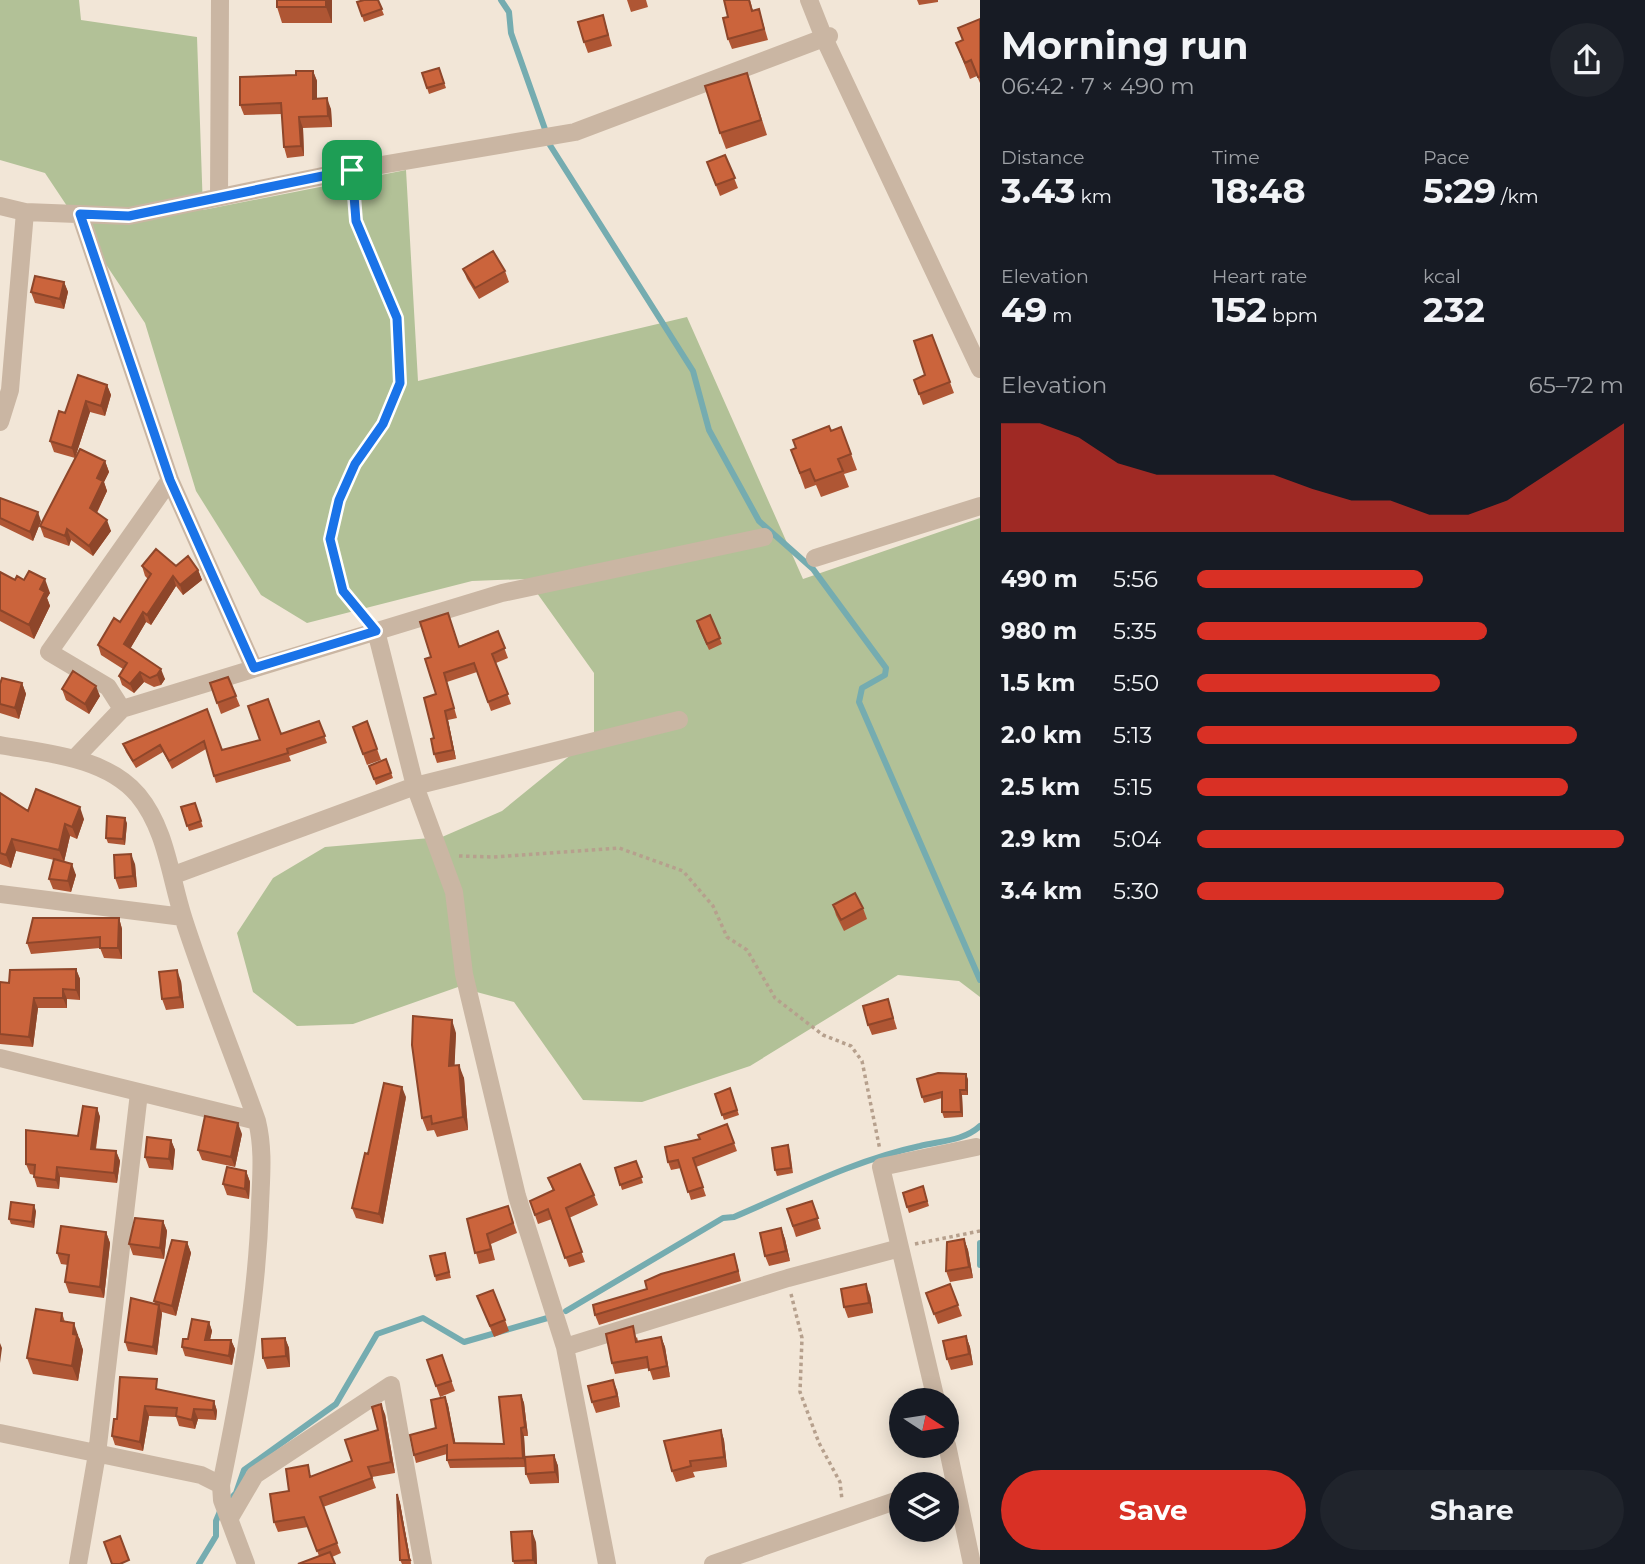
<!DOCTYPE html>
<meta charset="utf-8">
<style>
:root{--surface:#171b24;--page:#20242c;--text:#f1f3f6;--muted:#9ea1a6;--accent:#d93025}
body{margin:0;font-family:Montserrat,sans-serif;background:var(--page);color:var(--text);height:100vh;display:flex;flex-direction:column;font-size:26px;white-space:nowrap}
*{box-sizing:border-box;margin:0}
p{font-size:23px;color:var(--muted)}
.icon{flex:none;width:38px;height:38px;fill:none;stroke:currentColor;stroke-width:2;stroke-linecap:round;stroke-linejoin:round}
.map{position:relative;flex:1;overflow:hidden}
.drawer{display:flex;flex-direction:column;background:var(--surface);width:665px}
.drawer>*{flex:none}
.needle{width:46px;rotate:102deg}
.controls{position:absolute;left:889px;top:1388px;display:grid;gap:14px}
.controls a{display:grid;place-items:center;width:70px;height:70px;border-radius:50%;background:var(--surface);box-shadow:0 4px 18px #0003;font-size:35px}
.pin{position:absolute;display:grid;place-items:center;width:60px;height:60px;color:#fff;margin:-30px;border-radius:14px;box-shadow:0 4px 10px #0006}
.round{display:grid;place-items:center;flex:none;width:74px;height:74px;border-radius:37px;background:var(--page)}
.head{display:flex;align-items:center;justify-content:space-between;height:119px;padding:0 21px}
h1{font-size:38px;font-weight:700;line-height:52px}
.stats{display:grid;grid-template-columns:repeat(3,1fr);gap:10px;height:119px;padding:7px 21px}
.stats div{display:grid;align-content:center}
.stats b{font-size:35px;font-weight:700}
.stats small{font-size:19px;font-weight:400}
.stats p{font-size:19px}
.chart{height:196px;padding:14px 21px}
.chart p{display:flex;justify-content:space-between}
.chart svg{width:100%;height:126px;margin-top:7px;fill:var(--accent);opacity:.7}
.primary-button{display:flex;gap:14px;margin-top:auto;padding:14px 21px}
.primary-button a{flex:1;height:80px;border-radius:42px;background:var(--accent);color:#fff;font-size:28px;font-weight:700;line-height:80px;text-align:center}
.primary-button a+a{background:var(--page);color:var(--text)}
ul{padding:0 21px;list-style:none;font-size:23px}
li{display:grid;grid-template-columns:112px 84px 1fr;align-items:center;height:52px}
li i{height:18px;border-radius:9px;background:var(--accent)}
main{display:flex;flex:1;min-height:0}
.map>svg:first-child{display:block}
.grass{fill:#b2c197}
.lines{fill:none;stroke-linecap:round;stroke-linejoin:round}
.stream{stroke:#75acb0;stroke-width:6}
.path{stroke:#b6a08d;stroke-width:3.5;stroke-dasharray:3.5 3.5;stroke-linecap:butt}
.minor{stroke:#cab6a3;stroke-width:18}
.wall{fill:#af5634}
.shaded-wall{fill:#8e462a}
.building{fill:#cb643c;stroke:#8e462a;stroke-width:2}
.route-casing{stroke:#fff;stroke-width:14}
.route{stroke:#1a73e8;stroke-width:9}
</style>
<main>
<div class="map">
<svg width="980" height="1564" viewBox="0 0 980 1564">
<rect width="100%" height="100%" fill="#f2e6d7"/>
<!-- grass -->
<path class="grass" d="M0,0h79l2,20 116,17 6,173 203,-40 12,211 269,-64 116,262 177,-61v479l-21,-16 -61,-6 -148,91 -108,36 -59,-2 -69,-98 -56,-15 -105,37 -56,2 -44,-34 -16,-59 36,-55 52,-31 117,-10 60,-26 92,-75v-63l-67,-94 -55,2 -165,42 -46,-28 -65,-104 -51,-168 -100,-150 -45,-13z"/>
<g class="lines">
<!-- stream -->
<path class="stream" d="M501,0l8,12 2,21 35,99
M548,142l145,229 16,59 50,91 54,48 73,99 -1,7 -23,13 -3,14 121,278
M980,1243v22
M566,1311l157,-93 11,-1c61,-26 121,-57 186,-71 20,-5 44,-5 60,-20
M199,1564l17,-28v-15l5,-12 15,-16 8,-23 92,-66 41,-70 46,-16 41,24 87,-25"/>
<!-- path -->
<path class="path" d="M354,186l3,35 40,97 3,64 -17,42 -28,40 -16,36 -9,39 13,52 21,26
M459,856l34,1 126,-9 64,23 30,35 14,31 20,13 28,48 48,37 28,11 11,15 18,89
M915,1244l65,-13
M791,1294l11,44 -2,54 19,51 21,39 2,18"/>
<!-- minor -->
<path class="minor" d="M809,0l15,38 156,331
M219,197l1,-197
M0,206l25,6 104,4 223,-46 223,-38 254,-96
M80,214l90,266 84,188
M0,422l10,-32 15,-178
M815,558l165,-52
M376,631l39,155 39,106 10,82 53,222 48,151 42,217
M122,709l-14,-22 -59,-35 121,-172
M0,745c45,8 106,12 138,50 29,35 32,83 46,125 22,68 49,134 73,201 7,29 4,56 3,85 -3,95 -20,187 -39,279
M75,758l47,-49 380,-116 262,-56
M174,875l241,-89 264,-66
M0,894l183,23
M0,1058l257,63
M565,1347l223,-69 112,-30
M936,1400l-55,-233 95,-20
M0,1433l201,42 20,10 1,15 24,64
M947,1445l25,119
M231,1516l24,-41 136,-90 32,179
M78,1564l19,-110 42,-361
M713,1564l188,-65"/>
</g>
<!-- wall -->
<path class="wall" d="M277,0h55v23h-50l-5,-16z
M378,0l6,15 -20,7 -7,-20z
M627,0h19l2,7 -17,5z
M724,0h26l3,11 6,-2 9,31 -36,9 -4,-10v-22z
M917,0h21v2l-19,3z
M980,19v64l-3,-7 -7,3 -14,-36 7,-3z
M606,25l6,21 -24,7 -4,-11z
M439,68l7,20 -17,6 -7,-21z
M313,71l4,10v18l14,10 1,18 -29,1 1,28 -17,2 -3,-11 -2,-33 -38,1 -4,-10 56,-30z
M747,73l20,62 -41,14 -6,-16z
M725,155l13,33 -18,8 -13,-34z
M463,269l42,2 4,11 -30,17 -12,-20z
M64,282l4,10 -4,17 -29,-6 -4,-11z
M932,335l22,58 -31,12 -9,-25 11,-5z
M107,385l4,10 -6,21 -15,-4 -15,46 30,3 4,11 -5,10 3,9 -10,22 14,18 -18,25 -22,-16 -2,6 -25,-9 -4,-11 35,-68 -21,-6 -4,-11 15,-28z
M841,427l16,43 -13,4 5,13 -28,10 -5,-12 -11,4 -14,-39z
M0,498l41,23 -8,20 -33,-16z
M142,566h34l22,4 4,10 -19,15 -7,-9 -25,39 -5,-3 -16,27 35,30 -4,6 -7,2 -10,-5 -10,11 -12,-8 -3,-9 4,-7 -22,-14 -3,-10 22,-23 28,-43 -3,-3z
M0,572l15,8 35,13 -3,5 3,8 -16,33 -34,-18z
M710,615l12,29 -13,6 -11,-24z
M498,631l10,27 -12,5 15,41 -20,7 -14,-39 -30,10 10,36 -9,2 8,39 -19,4 -3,-9 2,-60 -11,-35z
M228,677l12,29 -19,8 -11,-31z
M22,683l4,11 -7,25 -19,-6v-29z
M62,689l38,7 -11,18 -23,-14z
M207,709l15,41 59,-16 38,-13 8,22 -38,13 2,5 -75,22 -10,-34 -34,20 -9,-17 -27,16 -10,-16 -3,-8z
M367,721l14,39 -14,5 -14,-38z
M386,759l7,19 -17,7 -7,-19z
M0,793l28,18 56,8 -7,20 -7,-3 -6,26 12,13 -5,17 -18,-3 -4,-10 5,-19 -38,-9 -5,17 -11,-4z
M195,803l8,24 -14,4 -8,-24z
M127,823l-2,22 -17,-2 -2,-5z
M135,864l2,23 -18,2 -4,-11z
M833,905l30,3 4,11 -23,12 -8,-16z
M119,918l3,11v30l-18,-1 -4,-10 -69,6 -4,-11z
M76,969l4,10v21l-13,-1v9h-29l-5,39 -33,-3v-62l9,1z
M181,981l3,27 -18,2 -4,-11z
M888,999l9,30 -25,6 -4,-10z
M456,1033l-2,33 10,12 4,52 -31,7 -3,-7 -7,1 -5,-13z
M968,1079v16h-6l1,22 -19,1 -2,-6v-14l-18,5 -2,-6z
M730,1088l9,27 -15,5 -9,-26z
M406,1097l-23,127 -27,-6 -4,-10z
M97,1108l3,9 -4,32 20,2 4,10 -3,22 -57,-6 -1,12 -22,-2 -3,-10v-2l-4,-1 -4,-10 52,-28z
M727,1124l10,27 -41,16 10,29 -15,4 -10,-32 -10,2 -3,-8 32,-23z
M242,1134l-7,33 -33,-7 -4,-10z
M171,1140l4,10 -2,20 -24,-2 -4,-11z
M788,1145l2,6 3,22 -16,3 -2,-6z
M636,1161l7,22 -21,7 -7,-22z
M246,1171l4,11 -1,17 -22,-4 -4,-11z
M548,1178l46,17 4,10 -29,13 16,44 -16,5 -17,-48 -14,5 -8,-23 23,-10z
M923,1186l6,20 -20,7 -2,-6z
M812,1201l9,28 -25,8 -9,-28z
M508,1206l9,27 -26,11 4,16 -16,4 -12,-45z
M36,1211l-2,17 -23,-4 -2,-5z
M163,1221l4,10 -3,28 -31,-4 -4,-11z
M781,1228l4,11 5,22 -21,5 -4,-10z
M106,1232l4,11 -6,55 -35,-5 -4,-11 3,-17 -7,-1 -4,-11z
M964,1239l4,11 5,28 -23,4 -4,-11z
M187,1242l4,11 -15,63 -14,-4 -5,43 -29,-4 -3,-9 30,-38 -1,-3z
M445,1253l6,25 -15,3 -1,-5z
M737,1264l4,17 -142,44 -4,-10z
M950,1284l12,32 -24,8 -12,-31z
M870,1295l3,18 -25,5 -4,-11z
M477,1296l28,24 4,11 -15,6z
M62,1313l3,9 15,17v2l3,9 -5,31 -45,-7 -6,-16z
M209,1322l3,9 -2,9h21l4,9 -3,16 -47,-9 -3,-9 6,-8z
M966,1336l4,11 3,18 -22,5 -4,-11z
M637,1337l1,4 23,-4 4,10 5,30 -17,3 -4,-12 -34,6 -3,-11z
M285,1338l4,10 1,19 -23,2 -4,-11z
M442,1355l13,36 -15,6 -13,-37z
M160,1390l54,11 3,10 -1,9 -18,-1 -3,10 -16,-3 -3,-9 -27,-1 -6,35 -28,-6 -3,-9 5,-17z
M617,1390l3,17 -24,6 -4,-11z
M521,1395l3,8 4,33h-4l1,21 29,-2 4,11 1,17 -29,1 -4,-10v-7l-76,1 -3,-8v-6l-31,9 -2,-8 22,-27 9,-31 3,8 7,38 49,1z
M385,1414l10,59 -23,4 4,11 -53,19 18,46 -9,4 -13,-1 -11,-29 -30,5 -4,-10 15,-31 23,-15 40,-15 26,-31z
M721,1430l3,10 3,27 -34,5 2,5 -19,5 -4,-11z
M397,1494l3,9 11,61h-9l-2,-4z
M536,1542l1,22h-23l-1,-3z"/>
<!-- shaded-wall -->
<path class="shaded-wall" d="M326,0h6v23l-6,-16z
M313,71l4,10v28l-4,-10z
M327,98l4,11 1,18 -4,-11z
M299,117l4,11 1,28 -3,-10z
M64,282l4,10 -4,17 -4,-10z
M107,385l4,10 -6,21 -4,-10z
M86,401l4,11 -15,46 -3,-10z
M105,461l4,11 -5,10 3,9 -13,27 -4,-10 7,-30z
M38,512l3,9 -8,20 -3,-9z
M107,520l4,11 -18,25 -4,-10z
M67,529l4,11 -2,6 -4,-10z
M198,570l4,10 -19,15 -3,-10z
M173,576l3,10 -25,39 -4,-10z
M45,579l5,14 -3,5 3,8 -16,33 -5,-14 11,-36z
M143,612l3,10 -19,32 -3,-10z
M161,669l4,10 -4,6 -4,-10z
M140,672l4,10 -10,11 -4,-9z
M22,683l4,11 -7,25 -4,-11z
M96,686l4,10 -11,18 -4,-10z
M445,711l3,9 8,39 -3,-9z
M80,807l4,12 -7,20 -5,-12z
M125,818l2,5 -2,22 -2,-6z
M65,824l5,12 -6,26 -5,-12z
M12,839l4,12 -5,17 -5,-13z
M131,854l4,10 2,23 -4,-11z
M72,864l4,11 -5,17 -3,-11z
M119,918l3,11v30l-4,-11z
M76,969l4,10v21l-4,-10z
M177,970l4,11 3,27 -4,-11z
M63,989l4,10v9l-4,-10z
M34,998l4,10 -5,39 -4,-10z
M452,1020l4,13 -2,47 -5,-14z
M459,1065l5,13 4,52 -5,-13z
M966,1074l2,5v16l-2,-5z
M402,1087l4,10 -23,127 -4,-10z
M960,1090l2,5 1,22 -2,-5z
M97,1108l3,9 -6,41 -3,-9z
M238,1123l4,11 -7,33 -4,-10z
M171,1140l4,10 -2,20 -4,-11z
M116,1151l4,10 -3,22 -3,-10z
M57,1167l3,10 -1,12 -3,-9z
M246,1171l4,11 -1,17 -4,-10z
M34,1205l2,6 -2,17 -2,-6z
M163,1221l4,10 -3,28 -4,-11z
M781,1228l4,11 5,22 -4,-10z
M106,1232l4,11 -6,55 -4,-11z
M964,1239l4,11 5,28 -4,-11z
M187,1242l4,11 -15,63 -4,-10z
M866,1284l4,11 3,18 -4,-10z
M159,1305l3,9 -5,41 -4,-8z
M209,1322l3,9 -4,17 -3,-8z
M74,1323l9,27 -5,31 -6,-15 1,-32z
M966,1336l4,11 3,18 -4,-11z
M661,1337l4,10 5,30 -3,-11z
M285,1338l4,10 1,19 -4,-11z
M231,1340l4,9 -3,16 -3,-9z
M0,1343l2,5 -2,15z
M613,1380l4,10 3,17 -3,-11z
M521,1395l3,8 4,33 -3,-9z
M445,1397l3,8 9,46 -3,-8z
M214,1401l3,10 -1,9 -3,-10z
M381,1404l4,10 10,59 -4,-11z
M145,1406l4,10 -6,35 -3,-9z
M194,1409l4,10 -3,10 -3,-9z
M521,1428l3,8 2,31 -3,-9z
M721,1430l3,10 3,27 -3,-10z
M554,1455l4,11 1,17 -4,-11z
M397,1494l3,9 11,61 -2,-6z
M532,1531l4,11 1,22h-2l-2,-4z"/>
<!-- building -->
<path class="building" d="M277,0h49v7h-49z
M364,0h14l4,9 -20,7 -5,-14z
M724,0h25l3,11 7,-2 5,20 -36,10 -5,-21 5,-1z
M603,15l5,20 -24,7 -6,-20z
M980,19v58h-2l-7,-17 -6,3 -9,-20 7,-3 -5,-12z
M439,68l5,15 -17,5 -5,-15z
M296,71h17v28l14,-1 1,18 -29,1 2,29 -17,1 -3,-44 -41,2v-28l56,-2z
M747,73l14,47 -41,13 -15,-47z
M725,155l10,23 -19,7 -9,-23z
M493,251l12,20 -30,17 -12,-19z
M35,276l29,6 -4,17 -29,-7z
M932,335l18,47 -31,12 -5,-14 11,-5 -11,-34z
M78,375l29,10 -6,21 -15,-5 -14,47 -22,-7 9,-30 6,2z
M829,426l2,5 10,-4 10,27 -13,5 5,12 -28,10 -5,-12 -10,4 -9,-23 5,-2 -3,-8z
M80,449l25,12 -8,17 6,3 -13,27 17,12 -18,26 -22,-17 -2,7 -25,-10z
M0,498l38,14 -8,20 -30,-14z
M156,549l20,17 12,-10 10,14 -18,15 -7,-9 -26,39 -4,-3 -19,32 37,25 -4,6 -7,3 -10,-6 -10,12 -11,-8 8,-13 -29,-18 16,-27 6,4 31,-48 -9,-8z
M29,571l16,8 -5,10 5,3 -16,33 -29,-15v-38l15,8 2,-4 7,4z
M448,613l11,34 39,-16 7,17 -13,6 16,40 -20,8 -14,-39 -30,10 10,35 -9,3 8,39 -19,4 -3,-15 3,-1 -10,-40 12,-4 -11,-35 6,-2 -11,-35z
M710,615l10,23 -13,6 -10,-23z
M73,671l23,15 -11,18 -23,-15z
M228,677l8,19 -19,7 -7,-20z
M2,678l20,5 -7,25 -15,-4v-20z
M268,699l13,35 38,-13 6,15 -38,13 1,4 -74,23 -10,-35 -35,20 -9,-16 -27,16 -10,-17 84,-35 15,41 38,-10 -12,-34z
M367,721l10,28 -14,5 -10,-27z
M386,759l5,14 -17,6 -5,-13z
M36,789l44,18 -8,20 -7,-3 -6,26 -47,-11 -6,16 -6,-2v-60l28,18z
M195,803l6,18 -14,5 -6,-19z
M107,816l18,2 -2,21 -17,-1z
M131,854l2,22 -18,2 -1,-23z
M54,859l18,5 -4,17 -19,-2z
M855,893l8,15 -22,12 -8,-15z
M33,918h86l-1,30h-18v-11l-73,6z
M76,969v21l-13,-1v9h-29l-5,39 -29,-3v-52l9,1 1,-13z
M177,970l3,27 -18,2 -3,-27z
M888,999l5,19 -25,7 -5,-19z
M413,1016l39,4 -3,46 10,-1 4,52 -31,7 -1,-8 -9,2 -10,-73z
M938,1073l28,1v16h-6l1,22h-19v-20l-20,5 -5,-18z
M384,1083l18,4 -23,127 -27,-6 13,-55 3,1z
M730,1088l7,22 -15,5 -7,-21z
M83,1106l14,2 -6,41 25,2 -2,22 -57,-6 -1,13 -22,-3 1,-12 -9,-1v-34l52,6z
M205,1116l33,7 -7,34 -33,-7z
M727,1124l7,19 -41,15 10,29 -15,5 -10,-32 -10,2 -3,-15 35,-8 -2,-4z
M147,1137l24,3 -2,19 -24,-2z
M788,1145l3,23 -16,2 -3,-22z
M636,1161l6,16 -22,8 -5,-17z
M580,1164l14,31 -28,13 16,44 -17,6 -17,-49 -13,6 -5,-14 24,-11 -6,-12z
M227,1167l19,4 -1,18 -22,-5z
M923,1186l4,15 -20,6 -4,-14z
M812,1201l6,17 -25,8 -6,-17z
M11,1202l23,3 -2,17 -23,-3z
M508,1206l5,17 -26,11 4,15 -16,4 -8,-34z
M135,1218l28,3 -3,27 -31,-4z
M61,1226l45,6 -6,55 -35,-5 4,-27 -12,-2z
M781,1228l5,23 -21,5 -5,-23z
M964,1239l5,28 -23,4 1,-29z
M172,1240l15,2 -15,64 -18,-5z
M445,1253l4,19 -14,4 -5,-20z
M734,1254l4,17 -143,44 -2,-10 54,-16 -2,-8 16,-7z
M866,1284l3,19 -25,4 -3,-18z
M950,1284l8,21 -24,9 -8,-21z
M493,1290l12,30 -15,6 -13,-30z
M131,1298l28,7 -6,42 -28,-5z
M36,1309l26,4 -1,8 13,2 -1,11 4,1 -5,31 -45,-8z
M192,1319l17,3 -4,18h26l-2,16 -47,-9 1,-8h5z
M633,1326l3,16 25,-5 6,29 -18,4 -2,-13 -35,6 -6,-29z
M966,1336l3,18 -22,5 -4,-18z
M285,1338l1,18 -23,2 -1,-19z
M442,1355l9,26 -15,5 -9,-26z
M120,1377l37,2 -1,10 58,12 -1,9 -19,-1 -2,11 -16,-4 1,-8 -32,-2 -5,36 -28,-6 2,-17h3z
M613,1380l4,16 -25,6 -4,-16z
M521,1395l4,32 -4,1 2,30 -76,2v-15l-33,10 -4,-20 26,-7 -5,-28 14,-3 9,46 50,1 -5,-47z
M381,1404l10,58 -23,5 4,11 -52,19 17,46 -20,8 -13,-34 -30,5 -4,-28 19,-3 -3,-22 22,-4 2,12 42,-16 -7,-21 33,-10 -6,-23z
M721,1430l3,27 -34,4 1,5 -19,5 -8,-30z
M554,1455l1,17 -29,2 -1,-17z
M397,1494l12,64 1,2h-10z
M532,1531l1,29 -20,1 -2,-29z
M120,1536l9,24 -9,4h-8l-8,-22z
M330,1552l5,12h-37z"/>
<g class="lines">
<!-- route casing -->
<g class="route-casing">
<path id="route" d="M352,170l4,51 41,97 3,65 -17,41 -28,40 -16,36 -9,39 13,52 33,40 -122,37 -84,-188 -90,-266 49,2z"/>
</g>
<!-- route -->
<use href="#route" class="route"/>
</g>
</svg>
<div class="controls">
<a><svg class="needle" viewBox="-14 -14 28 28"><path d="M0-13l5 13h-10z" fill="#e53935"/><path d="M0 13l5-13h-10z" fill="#9ea1a6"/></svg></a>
<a><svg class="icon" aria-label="layers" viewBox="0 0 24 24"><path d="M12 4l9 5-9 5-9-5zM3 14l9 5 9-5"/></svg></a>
</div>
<div class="pin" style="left:352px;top:170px;background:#1e9e55"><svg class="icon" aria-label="arrive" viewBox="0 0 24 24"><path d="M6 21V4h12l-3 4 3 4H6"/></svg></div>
</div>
<section class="drawer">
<div class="head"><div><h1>Morning run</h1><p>06:42 · 7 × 490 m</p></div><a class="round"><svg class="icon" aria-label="share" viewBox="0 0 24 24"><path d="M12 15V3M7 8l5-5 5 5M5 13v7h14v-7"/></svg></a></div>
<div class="stats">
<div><p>Distance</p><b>3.43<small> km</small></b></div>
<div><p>Time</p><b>18:48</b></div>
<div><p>Pace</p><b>5:29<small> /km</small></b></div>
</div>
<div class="stats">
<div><p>Elevation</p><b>49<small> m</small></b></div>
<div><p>Heart rate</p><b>152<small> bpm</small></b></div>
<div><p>kcal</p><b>232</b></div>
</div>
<div class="chart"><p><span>Elevation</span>65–72 m</p>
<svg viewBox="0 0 160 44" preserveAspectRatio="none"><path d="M0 44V6L10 6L20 11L30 20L40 24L50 24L60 24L70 24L80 29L90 33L100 33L110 38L120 38L130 33L140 24L150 15L160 6V44z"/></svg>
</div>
<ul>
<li><b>490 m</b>5:56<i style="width:53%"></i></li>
<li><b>980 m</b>5:35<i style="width:68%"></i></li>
<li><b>1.5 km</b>5:50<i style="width:57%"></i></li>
<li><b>2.0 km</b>5:13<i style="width:89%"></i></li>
<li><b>2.5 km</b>5:15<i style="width:87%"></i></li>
<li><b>2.9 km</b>5:04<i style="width:100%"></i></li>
<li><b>3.4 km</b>5:30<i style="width:72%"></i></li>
</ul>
<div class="primary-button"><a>Save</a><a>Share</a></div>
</section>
</main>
